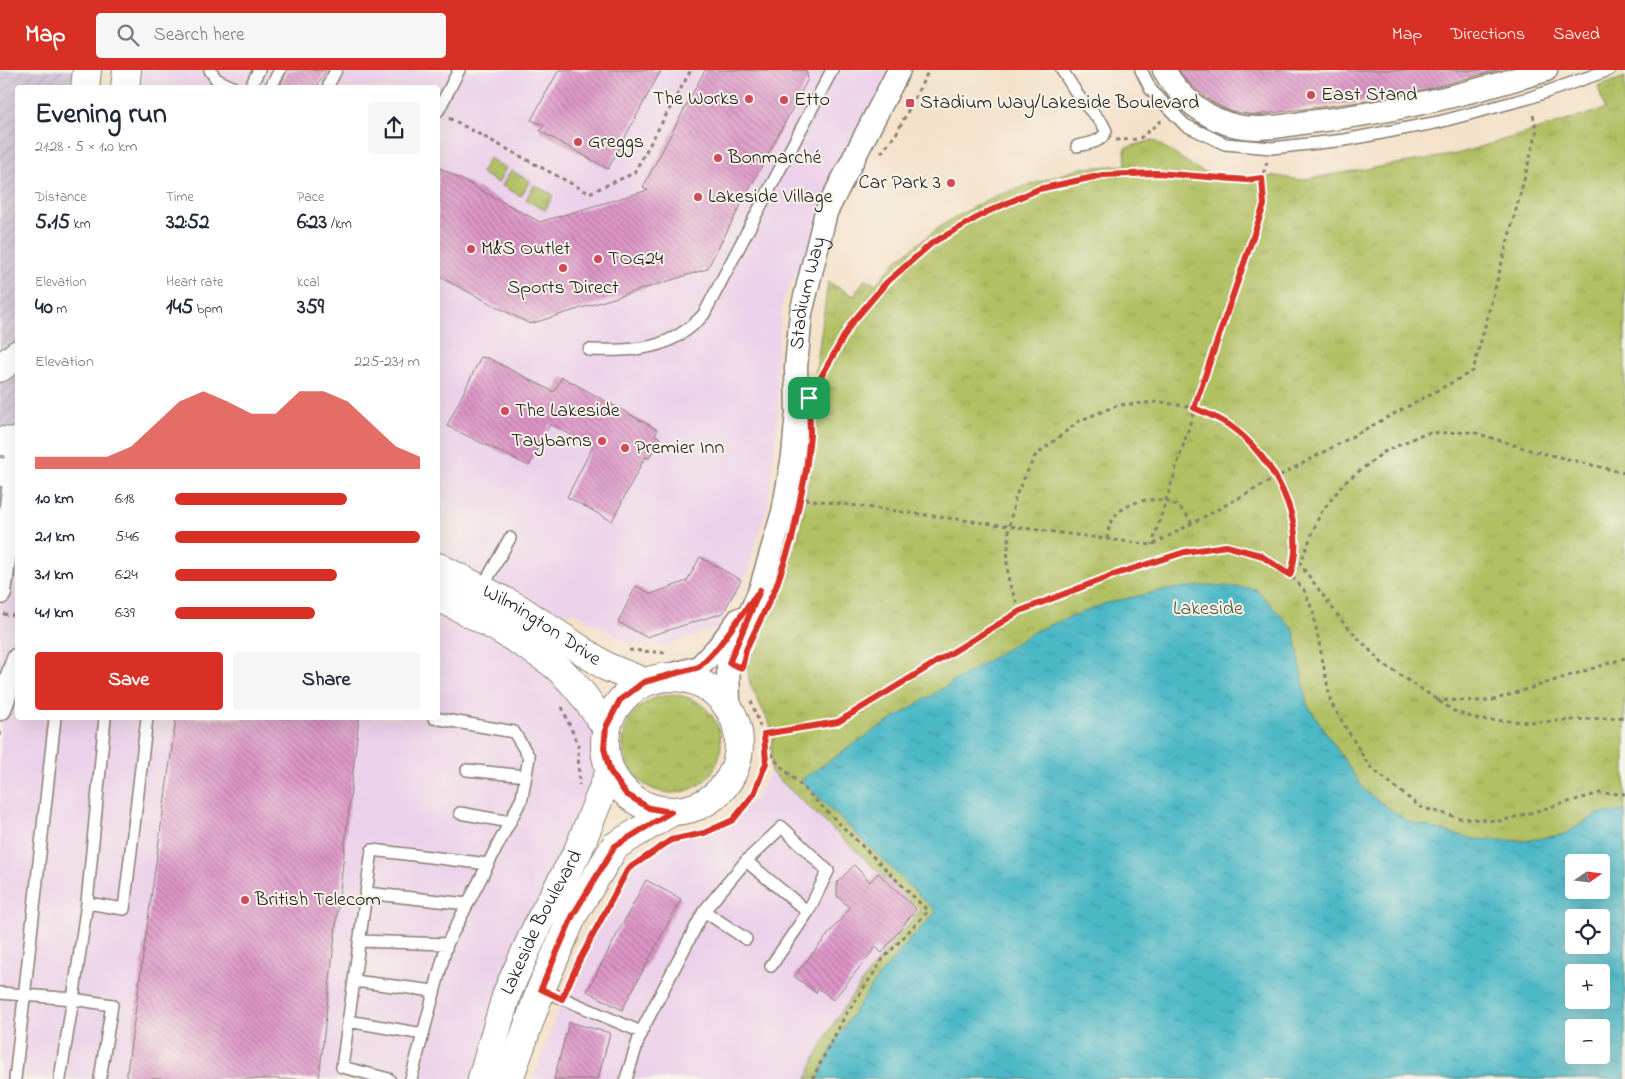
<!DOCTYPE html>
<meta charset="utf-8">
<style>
:root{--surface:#fff;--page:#f6f6f7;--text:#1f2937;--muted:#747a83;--accent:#d93025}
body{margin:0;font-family:"Indie Flower",sans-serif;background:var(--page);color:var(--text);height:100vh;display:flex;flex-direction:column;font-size:19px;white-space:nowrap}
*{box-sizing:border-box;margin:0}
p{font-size:16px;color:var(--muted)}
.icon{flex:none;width:28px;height:28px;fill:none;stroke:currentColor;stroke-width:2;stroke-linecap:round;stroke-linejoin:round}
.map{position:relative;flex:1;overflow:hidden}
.panel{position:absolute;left:15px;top:15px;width:425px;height:635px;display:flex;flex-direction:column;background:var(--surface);border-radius:5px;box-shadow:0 5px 20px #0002}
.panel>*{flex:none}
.needle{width:32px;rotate:76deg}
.buttons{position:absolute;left:1565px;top:784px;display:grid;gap:10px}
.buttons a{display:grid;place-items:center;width:45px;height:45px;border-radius:5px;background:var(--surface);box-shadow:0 5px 20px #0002;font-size:25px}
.pin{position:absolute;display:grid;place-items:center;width:42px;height:42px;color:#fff;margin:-21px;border-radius:10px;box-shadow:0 2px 8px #0006}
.round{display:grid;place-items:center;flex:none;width:52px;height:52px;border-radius:5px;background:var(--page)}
.headline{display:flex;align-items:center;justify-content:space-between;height:85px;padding:0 20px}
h1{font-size:28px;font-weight:700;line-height:38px}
.figures{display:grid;grid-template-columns:repeat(3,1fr);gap:8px;height:85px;padding:5px 20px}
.figures div{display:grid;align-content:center}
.figures b{font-size:21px;font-weight:700}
.figures small{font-size:14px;font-weight:400}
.figures p{font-size:14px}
.chart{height:140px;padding:10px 20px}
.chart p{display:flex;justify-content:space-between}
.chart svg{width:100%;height:90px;margin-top:5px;fill:var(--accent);opacity:.7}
.cta{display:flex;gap:10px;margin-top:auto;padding:10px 20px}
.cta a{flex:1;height:58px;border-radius:5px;background:var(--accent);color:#fff;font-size:20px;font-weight:700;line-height:58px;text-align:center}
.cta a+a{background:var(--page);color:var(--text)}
ul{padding:0 20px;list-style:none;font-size:16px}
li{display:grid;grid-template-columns:80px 60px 1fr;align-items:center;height:38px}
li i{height:12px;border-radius:6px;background:var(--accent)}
header{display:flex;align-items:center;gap:30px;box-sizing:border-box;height:70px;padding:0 25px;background:var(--accent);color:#fff}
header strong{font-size:24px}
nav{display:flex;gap:28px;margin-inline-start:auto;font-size:18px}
.search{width:350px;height:45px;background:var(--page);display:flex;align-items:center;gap:12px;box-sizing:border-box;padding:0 18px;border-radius:5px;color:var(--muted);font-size:19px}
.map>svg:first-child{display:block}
.built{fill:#ecd1ea}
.industrial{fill:url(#industrial-furrows)}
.grass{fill:url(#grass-tufts);stroke:#666e40;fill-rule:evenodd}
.water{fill:url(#water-ripples);stroke:#346a71;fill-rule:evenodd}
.building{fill:url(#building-back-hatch)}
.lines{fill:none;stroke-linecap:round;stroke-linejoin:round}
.lane-casing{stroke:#887e72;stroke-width:14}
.street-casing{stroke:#887e72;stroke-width:25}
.secondary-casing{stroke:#887e72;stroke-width:30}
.highway-casing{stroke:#887e72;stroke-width:30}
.path{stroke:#887e72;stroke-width:3;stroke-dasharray:4 4;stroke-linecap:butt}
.lane{stroke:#fff;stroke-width:11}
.street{stroke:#fff;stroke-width:22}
.secondary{stroke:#fff;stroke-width:28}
.highway{stroke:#fff;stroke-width:28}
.route-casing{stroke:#fff;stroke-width:10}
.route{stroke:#d93025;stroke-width:6}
.poi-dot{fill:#d1495b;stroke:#f7f3e8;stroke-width:2}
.labels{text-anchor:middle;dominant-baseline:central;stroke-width:4;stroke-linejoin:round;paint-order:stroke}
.poi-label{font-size:20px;fill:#1c1c1c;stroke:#f7f3e8;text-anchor:start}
.street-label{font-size:20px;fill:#1c1c1c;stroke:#f7f3e8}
.park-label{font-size:20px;fill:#505535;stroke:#f7f3e8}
</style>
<header>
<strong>Map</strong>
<div class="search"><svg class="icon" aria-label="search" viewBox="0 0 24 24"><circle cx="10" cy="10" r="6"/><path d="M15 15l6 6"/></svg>Search here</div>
<nav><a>Map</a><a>Directions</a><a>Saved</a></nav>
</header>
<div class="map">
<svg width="1625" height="1009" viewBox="0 0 1625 1009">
<defs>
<pattern id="industrial-furrows" width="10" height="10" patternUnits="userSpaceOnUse" patternTransform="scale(1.25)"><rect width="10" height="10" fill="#cbbfd5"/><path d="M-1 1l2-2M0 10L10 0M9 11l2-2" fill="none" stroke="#aea4b6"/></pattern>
<pattern id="grass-tufts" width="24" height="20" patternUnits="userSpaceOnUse" patternTransform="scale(1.25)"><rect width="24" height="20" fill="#b1c063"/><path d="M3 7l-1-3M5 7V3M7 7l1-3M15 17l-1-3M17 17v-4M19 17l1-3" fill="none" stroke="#98a455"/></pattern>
<pattern id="water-ripples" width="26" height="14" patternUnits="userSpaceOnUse" patternTransform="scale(1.25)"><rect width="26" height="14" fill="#4bb8c6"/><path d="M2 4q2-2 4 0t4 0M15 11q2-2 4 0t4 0" fill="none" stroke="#3e95a0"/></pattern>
<pattern id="building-back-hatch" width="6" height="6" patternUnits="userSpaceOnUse" patternTransform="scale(1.25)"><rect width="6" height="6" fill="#dd95c7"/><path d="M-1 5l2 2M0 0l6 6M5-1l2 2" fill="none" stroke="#b279a1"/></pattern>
</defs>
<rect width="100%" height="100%" fill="#f7f3e8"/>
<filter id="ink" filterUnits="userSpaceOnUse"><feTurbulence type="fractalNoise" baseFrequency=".02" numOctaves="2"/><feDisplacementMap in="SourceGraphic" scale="10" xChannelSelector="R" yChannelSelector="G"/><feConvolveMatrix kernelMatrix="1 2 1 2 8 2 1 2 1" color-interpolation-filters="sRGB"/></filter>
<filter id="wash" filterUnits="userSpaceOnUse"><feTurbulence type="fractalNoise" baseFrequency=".0096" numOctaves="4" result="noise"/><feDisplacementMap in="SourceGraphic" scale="20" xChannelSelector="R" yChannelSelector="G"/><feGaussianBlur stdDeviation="1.12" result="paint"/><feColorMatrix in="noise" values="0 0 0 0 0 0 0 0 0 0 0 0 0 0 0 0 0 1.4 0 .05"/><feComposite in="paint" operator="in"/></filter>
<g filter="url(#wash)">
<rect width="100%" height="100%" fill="#f4e1c9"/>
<!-- built -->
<path class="built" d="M142,0h757l-116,230 -6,59 1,59 -10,86 -24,78 -27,46 -54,18 -33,-2 -54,-31 -58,-5 -80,-41v-479h-298z
M17,513l1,135h420v-121l112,64 56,66 4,44 -128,308h-482v-479z
M771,702l150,138 -42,49 -42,60 -30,60h-273l28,-80 17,-38 49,-92 43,-29 33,-7 29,-13 22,-21z"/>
<!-- industrial -->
<path class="industrial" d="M0,0h87l-2,17 -67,1v488l-18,24z"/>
<!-- grass -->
<path class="grass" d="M1625,7v1002h-818c20,-59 73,-121 113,-169l-149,-138 1,-43 -22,-45 -3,-19 50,-122 18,-95v-71l13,-95 26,14 10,-16 12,4 21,-24 48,-37 47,-26 90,-29 44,-3 -1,-17 28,-8 48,31 46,9 29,-4 24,4 157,-26 148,-45 -7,-22zM1574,792h27v28h-27zM1574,848h27v27h-27zM1574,902h27v28h-27zM1574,958h27v27h-27z
M489,88l17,10 -8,15 -17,-10z
M511,100l19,11 -9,15 -19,-10z
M534,115l19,10 -8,15 -19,-10z
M623 674a49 49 0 1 1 98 0a49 49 0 1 1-98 0Z"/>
<!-- water -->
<path class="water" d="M1210,515l46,4 38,41 13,74 58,87 42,30 67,18 51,2 40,-7 32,-20 28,-3v268h-807c26,-63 71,-119 118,-167l-135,-132 71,-48 165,-102 70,-27 57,-13zM1574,792h27v28h-27zM1574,848h27v27h-27zM1574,902h27v28h-27zM1574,958h27v27h-27z"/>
<g id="blocks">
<!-- building -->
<path class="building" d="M287,0h39l-10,18h-37z
M559,0h102l-53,99 -68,-38 4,-6 -13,-5z
M705,0h101l2,9 -101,190 -177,55 -92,-48v-109l102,55 108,-32 -5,-3z
M1179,0h320l-73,19 -59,12 -112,14 -25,-4 -18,-9 -22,-18z
M481,287l7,1 66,34 8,-15 96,53 -3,5 5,3 -11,20 -4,-1 -33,64 -45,-24 26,-51 -43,-22 -21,42 -82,-40z
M700,487l41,23 -18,33 -77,24 -28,-15 18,-36 15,8 36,-13z
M176,648h183l-40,361h-193z
M854,795l16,17 8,-9 38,36 -34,44 -6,-6 -43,53 -15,-12 -2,5 -22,-17 56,-68 -13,-12v-13z
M646,810l35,19 -59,111 -35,-19z
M569,952l41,11 -12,46h-44z"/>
</g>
</g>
<g filter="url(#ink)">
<use href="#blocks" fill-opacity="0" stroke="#887e72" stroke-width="1"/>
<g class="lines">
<!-- lane casing -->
<g class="lane-casing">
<path id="lane" d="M210,0l6,9 18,9
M1062,0l19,30 21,23 4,8c-5,12 -17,12 -29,15
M1141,0l10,20 34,35 40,19 47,4 73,-8 94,-18 90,-24 80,-28
M329,14l7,-14
M250,18l9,-18
M270,18l10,-18
M438,41l21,-41
M589,280c46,1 82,1 115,-36l128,-244
M481,520l29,-52
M467,700l59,6
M460,743l50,9
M746,791l36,-34 46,44 -20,41
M366,823l101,11
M87,833l18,-185
M704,841l42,28
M359,871l88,3
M354,911l80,10
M541,919l100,43
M0,923l73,6 14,-96 37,6 23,-191
M348,951l75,13
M15,1009l40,-361
M60,1009l13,-80 39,6 -12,74
M389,1009l-47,-12 30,-217 116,14
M411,1009l36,-135 75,-146 7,-41 -15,-25 -80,-14
M626,1009l15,-47 63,-121 42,-50 62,51 -37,54"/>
</g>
<!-- street casing -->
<g class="street-casing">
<g id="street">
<path d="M1164,0c15,27 43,50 73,56 24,5 49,-1 72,-4 81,-9 160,-28 237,-52"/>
<path d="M0,523l15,-120"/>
<path d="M666,606l33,-9 19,-20 21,-28"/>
<path id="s1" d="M729,636l-1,-41 32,-75 23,-78 10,-56 4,-45 -1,-44 5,-54 25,-101 73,-142"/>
<path d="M0,639l18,-50"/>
</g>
</g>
<!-- secondary casing -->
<g class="secondary-casing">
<g id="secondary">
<path id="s2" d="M438,497l80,41 89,59 37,15"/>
<path d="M438,527c36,17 77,40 110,63 24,17 42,44 58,67"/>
<circle cx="672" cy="674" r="67"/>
<path id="s3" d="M482,1009l25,-86 32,-71 39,-71 32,-80"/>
<path d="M509,1009l32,-90 32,-74 42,-69 56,-34"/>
</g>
</g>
<!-- highway casing -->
<g class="highway-casing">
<path id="highway" d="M85,18l2,-18
M125,18l2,-18
M0,298l18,-14
M0,371l18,1
M0,402l15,1 3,-12"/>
</g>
<!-- path -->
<path class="path" d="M449,48l140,75 45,-20 57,-103
M1116,70l23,-1 23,-19
M881,83l15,-19 33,-64
M1267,92l-5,16 2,27 -69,203c11,5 24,10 34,17 44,31 80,97 61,150l14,15 9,22 18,91 38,63 51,41 40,11 41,3 99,-28 25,1
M817,312c11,-19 21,-41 35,-59 59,-78 153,-137 251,-148 47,-5 97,-1 144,5l15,-2
M1625,403l-95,-23 -57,-18 -48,1 -41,19 -40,31 -24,31 -20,50 42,57 40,42 72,48 26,9 56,2 89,-5
M805,429l347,46 321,-174 64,-240 -5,-20
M1107,469c1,-6 2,-14 5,-19 13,-21 49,-27 68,-12 5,4 9,10 12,16
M1020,541l-11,-28 -2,-18 2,-38 7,-32 19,-39 44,-35 39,-16 43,-3 34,6 -43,137
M3,544l15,2
M629,580l39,3
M1436,630l54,1 135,-43
M562,637l16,38 1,40
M0,666l1,-8
M672,770c19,-4 45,-7 61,-20 5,-4 9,-11 13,-15 29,-36 20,-65 5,-104
M630,798l24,-17
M584,883l32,-61
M812,1009l33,-63 38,-57 45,-48 -154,-152 -10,-25 74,-12 182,-111 93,-36 72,-23 41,-6 34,9 30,20 10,-11"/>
<!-- lane -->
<use href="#lane" class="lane"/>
<!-- street -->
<use href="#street" class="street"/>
<!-- secondary -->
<use href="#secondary" class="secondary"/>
<!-- highway -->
<use href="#highway" class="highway"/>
</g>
</g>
<g class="lines" filter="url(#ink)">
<!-- route casing -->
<g class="route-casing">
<path id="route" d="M1157,103l90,7 15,-2 2,27 -70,203c12,5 25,10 35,17 44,31 80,97 61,150l-30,-20 -34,-9 -41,6 -72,23 -93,36 -182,111 -74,12 2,29 -12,31 -21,26 -29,13 -33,7 -43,29 -49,92 -17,38 -21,-10 32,-74 42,-69 56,-34 -22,-4 -23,-14 -16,-23 -6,-23 2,-21 14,-27 24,-18 55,-15 19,-20 42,-57 -31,73 13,5 4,-18 30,-63 16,-48 14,-69 4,-35 -1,-37 42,-74 35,-41 46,-40 55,-31 52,-23 64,-14z"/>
</g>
<!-- route -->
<use href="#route" class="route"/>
</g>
<!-- markers -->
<g class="poi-dot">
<circle cx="1311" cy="25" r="5"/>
<circle cx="749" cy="29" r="5"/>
<circle cx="784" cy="30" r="5"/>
<rect x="905" y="28" width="10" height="10" rx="2.5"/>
<circle cx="578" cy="72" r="5"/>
<circle cx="718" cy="88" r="5"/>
<circle cx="951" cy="113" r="5"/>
<circle cx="698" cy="127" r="5"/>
<circle cx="471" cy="179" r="5"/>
<circle cx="598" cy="189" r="5"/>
<circle cx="563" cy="198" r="5"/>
<circle cx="505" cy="341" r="5"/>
<circle cx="602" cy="371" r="5"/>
<circle cx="625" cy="378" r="5"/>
<circle cx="245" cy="830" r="5"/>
</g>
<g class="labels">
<!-- poi labels -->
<g class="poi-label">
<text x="1321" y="25">East Stand</text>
<text x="739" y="29" text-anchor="end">The Works</text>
<text x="794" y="30">Etto</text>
<text x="920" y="33">Stadium Way/Lakeside Boulevard</text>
<text x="588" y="72">Greggs</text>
<text x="728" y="88">Bonmarché</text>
<text x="941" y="113" text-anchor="end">Car Park 3</text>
<text x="708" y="127">Lakeside Village</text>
<text x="481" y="179">M&amp;S Outlet</text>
<text x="608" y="189">TOG24</text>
<text x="563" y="218" text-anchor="middle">Sports Direct</text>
<text x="515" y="341">The Lakeside</text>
<text x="592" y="371" text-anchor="end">Taybarns</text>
<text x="635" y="378">Premier Inn</text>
<text x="255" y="830">British Telecom</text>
</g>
<!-- street labels -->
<g class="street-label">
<text stroke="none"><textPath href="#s1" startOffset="425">Stadium Way</textPath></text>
<text stroke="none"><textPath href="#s2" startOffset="119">Wilmington Drive</textPath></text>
<text stroke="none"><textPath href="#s3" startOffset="168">Lakeside Boulevard</textPath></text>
</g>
<!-- park labels -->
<g class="park-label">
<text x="1208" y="539">Lakeside</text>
</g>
</g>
</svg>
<div class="buttons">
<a><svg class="needle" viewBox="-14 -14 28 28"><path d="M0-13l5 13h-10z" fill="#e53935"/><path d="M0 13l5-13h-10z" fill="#747a83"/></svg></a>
<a><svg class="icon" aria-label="locate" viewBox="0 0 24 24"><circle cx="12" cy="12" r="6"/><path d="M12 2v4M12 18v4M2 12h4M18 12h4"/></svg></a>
<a>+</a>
<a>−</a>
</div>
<div class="pin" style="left:809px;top:328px;background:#1e9e55"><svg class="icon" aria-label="arrive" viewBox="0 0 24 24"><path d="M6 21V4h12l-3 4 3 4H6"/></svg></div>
<section class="panel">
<div class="headline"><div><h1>Evening run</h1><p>21:28 · 5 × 1.0 km</p></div><a class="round"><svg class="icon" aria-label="share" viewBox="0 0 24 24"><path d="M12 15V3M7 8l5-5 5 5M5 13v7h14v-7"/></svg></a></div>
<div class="figures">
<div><p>Distance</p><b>5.15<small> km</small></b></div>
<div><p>Time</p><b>32:52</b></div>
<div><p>Pace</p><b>6:23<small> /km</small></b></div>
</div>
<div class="figures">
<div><p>Elevation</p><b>40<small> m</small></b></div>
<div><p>Heart rate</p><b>145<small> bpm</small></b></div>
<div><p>kcal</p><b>359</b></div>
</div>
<div class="chart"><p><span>Elevation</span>225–231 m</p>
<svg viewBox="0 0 160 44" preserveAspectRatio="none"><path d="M0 44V38L10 38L20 38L30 38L40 33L50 22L60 11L70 6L80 11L90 17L100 17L110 6L120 6L130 11L140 22L150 33L160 38V44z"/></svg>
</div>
<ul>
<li><b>1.0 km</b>6:18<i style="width:70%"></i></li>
<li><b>2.1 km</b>5:46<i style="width:100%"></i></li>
<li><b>3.1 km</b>6:24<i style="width:66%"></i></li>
<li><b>4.1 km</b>6:39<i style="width:57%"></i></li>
</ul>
<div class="cta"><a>Save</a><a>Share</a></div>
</section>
</div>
